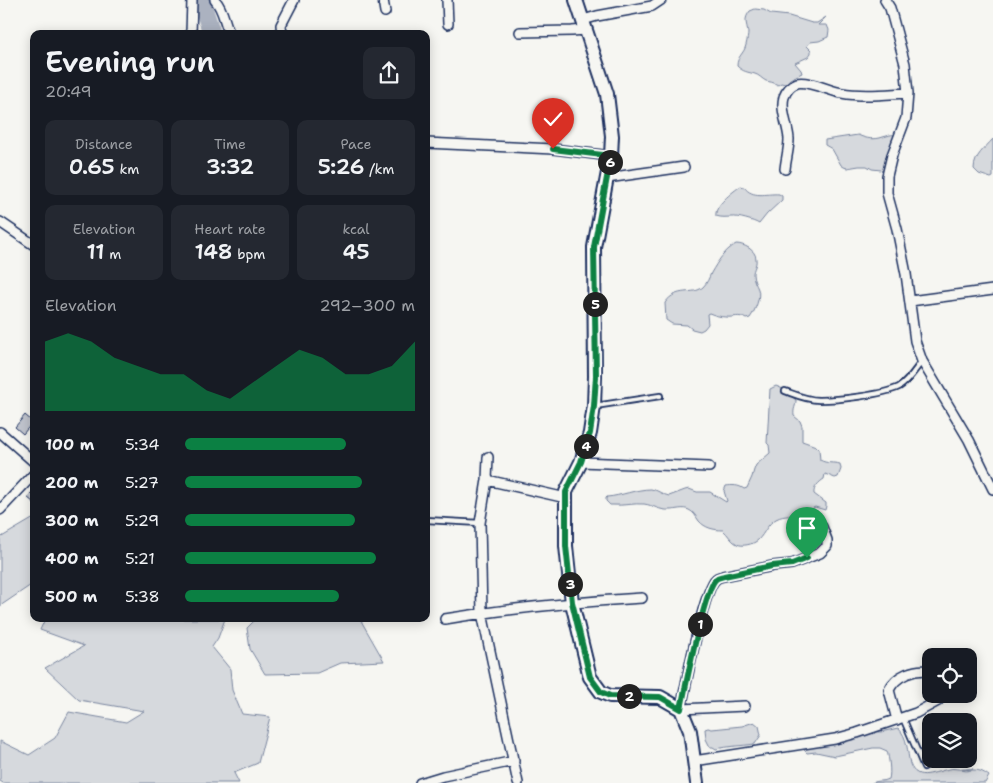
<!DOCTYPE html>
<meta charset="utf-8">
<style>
:root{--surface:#171b24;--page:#242831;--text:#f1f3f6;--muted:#9ea1a6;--accent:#0b8043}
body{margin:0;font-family:"Shantell Sans",sans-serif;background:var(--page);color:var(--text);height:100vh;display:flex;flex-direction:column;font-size:19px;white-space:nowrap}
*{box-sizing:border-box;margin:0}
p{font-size:16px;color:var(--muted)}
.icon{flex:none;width:28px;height:28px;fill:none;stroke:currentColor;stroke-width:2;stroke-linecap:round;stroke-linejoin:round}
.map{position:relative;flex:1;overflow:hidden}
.sheet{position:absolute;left:30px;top:30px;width:400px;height:592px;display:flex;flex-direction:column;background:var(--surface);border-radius:10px;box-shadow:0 2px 12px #0003}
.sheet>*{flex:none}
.buttons{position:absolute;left:922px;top:648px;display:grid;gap:10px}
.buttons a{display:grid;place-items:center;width:55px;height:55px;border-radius:10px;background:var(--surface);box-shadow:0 2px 12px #0003;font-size:25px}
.pin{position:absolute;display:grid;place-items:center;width:42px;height:42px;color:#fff;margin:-51px -21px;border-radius:50% 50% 50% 0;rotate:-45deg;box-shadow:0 0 5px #0007}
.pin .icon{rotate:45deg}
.km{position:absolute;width:25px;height:25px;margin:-12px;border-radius:50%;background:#222;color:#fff;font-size:14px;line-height:25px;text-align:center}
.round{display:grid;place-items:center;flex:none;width:52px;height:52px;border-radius:10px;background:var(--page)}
.head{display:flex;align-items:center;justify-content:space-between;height:85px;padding:0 15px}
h1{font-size:28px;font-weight:600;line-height:38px}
.metrics{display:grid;grid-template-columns:repeat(3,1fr);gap:8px;height:85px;padding:5px 15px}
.metrics div{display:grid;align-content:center;border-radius:10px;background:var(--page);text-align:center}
.metrics b{font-size:21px;font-weight:600}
.metrics small{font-size:14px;font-weight:400}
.metrics p{font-size:14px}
.chart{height:140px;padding:10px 15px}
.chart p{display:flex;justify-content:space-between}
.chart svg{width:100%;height:90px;margin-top:5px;fill:var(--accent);opacity:.7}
ul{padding:0 15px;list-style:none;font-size:16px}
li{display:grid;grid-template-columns:80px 60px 1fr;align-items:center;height:38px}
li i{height:12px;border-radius:6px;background:var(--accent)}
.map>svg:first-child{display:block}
.green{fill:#d6d9dd;stroke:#78849e}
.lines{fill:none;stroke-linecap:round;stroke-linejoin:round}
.river{stroke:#abb2c0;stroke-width:18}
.building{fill:#c0c4cd;stroke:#1b2f5e}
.lane-casing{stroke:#1b2f5e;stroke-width:8}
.street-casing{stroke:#1b2f5e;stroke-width:12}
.secondary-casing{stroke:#1b2f5e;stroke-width:16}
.lane{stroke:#f6f6f2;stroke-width:4.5}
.street{stroke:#f6f6f2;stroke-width:9}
.secondary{stroke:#f6f6f2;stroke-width:12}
.route-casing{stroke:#fff;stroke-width:10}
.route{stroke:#0b8043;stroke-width:6}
</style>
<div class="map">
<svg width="993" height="783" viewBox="0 0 993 783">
<rect width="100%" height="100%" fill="#f6f6f2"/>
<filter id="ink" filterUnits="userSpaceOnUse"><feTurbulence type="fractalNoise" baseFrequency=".02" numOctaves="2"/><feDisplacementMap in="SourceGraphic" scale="10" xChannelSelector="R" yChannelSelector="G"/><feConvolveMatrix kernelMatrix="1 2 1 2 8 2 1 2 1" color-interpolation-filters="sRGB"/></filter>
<g filter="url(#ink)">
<!-- green -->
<path class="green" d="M755,9l9,1 7,4 18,2 23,7h5l9,-6 -8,8h9l2,5 -1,7 -9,4 -9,1 -3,4 4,4v3l-3,4 -13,6 6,7 1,3 -12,6 -5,5 -4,-1 -3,2c-5,-3 -8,-3 -12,-4 -4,-2 -7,-6 -11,-7 -7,-2 -12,-2 -18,-8 0,-10 7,-12 9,-21 1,-4 2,-9 2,-12 -1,-10 -5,-13 2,-22z
M858,135c8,4 17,5 25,2 5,-1 7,-3 12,-2l-11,38 -3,-3 -9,-1 -5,-3h-8l-12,2 -3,-1 -3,-2 -9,-16 -7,-4v-5z
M993,139v38l-2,1 -12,-4 -5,-5c0,-13 11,-21 19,-30z
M741,186l3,1c9,12 22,6 35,7l3,2v4l-15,14 -8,10c-4,-3 -22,-8 -27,-7 -6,0 -10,1 -16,-1 -2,-10 16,-24 25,-30z
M736,244c8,0 20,6 20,15 1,6 -3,10 -3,15 0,6 3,10 5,15 3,8 -3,22 -8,29l-4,1c-7,-5 -12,-1 -20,-2 -6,0 -12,-2 -17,-4l-2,1 1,10 -4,5 -4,2 -8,-2 -5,-4 -15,-1 -6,-4 -1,-17c12,-17 28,-7 38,-16 4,-4 6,-9 8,-14 7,-12 13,-22 25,-29z
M776,386l7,3 13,11c0,7 -3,8 -2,16l6,5 2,5v15l14,5 3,3 1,11c7,4 13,2 20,4l1,5 -3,8 -3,1 -10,-4 -1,5c-5,3 -11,9 -10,15l12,9v3l-1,4 -10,-3 -2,1 -3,4c-2,0 -5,1 -7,2 -9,3 -18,0 -27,5 -9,5 -11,14 -18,21 -4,4 -16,7 -21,4 -6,-3 -9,-10 -14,-14 -9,0 -18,-2 -24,-9 -3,-4 -5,-9 -10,-11 -6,-3 -13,0 -19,0 -10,1 -17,-5 -26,-6 -10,-1 -21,2 -31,1h-3l-4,-4v-3l1,-1c14,-1 29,-8 44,-8 7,1 12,6 18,7l16,-6 4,-1 8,3h13l16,10 1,-1 -3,-10 2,-5c6,-1 13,-1 18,3l3,-1 5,-11 2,-7 2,-5 14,-12 -1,-8 -2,-2 3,-54z
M34,518v65l-34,23v-68z
M45,619h180l-7,19 -6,9 18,22 2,21 10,24 28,3 -12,46 -24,10 5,10h-236l-3,-2v-40l29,14 26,-17 14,-26 57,10 18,-11 -65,-11 -34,-32 39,-22 -44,-16z
M256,619h104l24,42 -44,2 -23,10 -52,1 -15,-25 -3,-21z
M754,722l5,4 2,9 -6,9c-14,2 -26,2 -39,5l-3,-2h-3l-4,-8 -1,-10 3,-1 4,1 30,-3z
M898,728c10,9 9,24 12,36 7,19 25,7 40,5 2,-1 6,0 8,0 5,1 10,-1 15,0l-11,1c5,2 7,0 12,0 6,0 11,3 15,6l-4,7h-113c5,-3 12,-1 17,-4 2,-7 0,-21 -2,-28l-7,-3h-7l-38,8 -19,-4 -9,1 -3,-3 3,-2 63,-17 11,1z"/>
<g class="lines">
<!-- river -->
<path class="river" d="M201,0l10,31"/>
</g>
<!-- building -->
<path class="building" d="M25,415l8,7 -10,12 -8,-7z
M33,491h1v12l-7,-6z"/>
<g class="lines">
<!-- lane casing -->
<g class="lane-casing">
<path id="lane" d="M785,391c11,4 22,9 34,9 19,0 63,-5 80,-13 9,-5 16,-17 23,-26
M595,406l65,-10
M426,520l54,3
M903,718l21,49"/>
</g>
<!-- street casing -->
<g class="street-casing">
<path id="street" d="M215,0c9,10 9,23 15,34
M383,0l2,12
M447,0l1,24
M885,0l5,8 15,56 3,29 -2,25 -14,37 -5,21v17l10,36 9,45 9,67 7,20 47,79 24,49
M583,20l14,-4 55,-10 9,-6
M520,32l52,-1 14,-1
M191,34l1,-34
M282,34l-1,-9 13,-25
M426,143l127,6 58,7
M785,169c1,-10 4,-20 4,-30 -1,-14 -9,-29 -5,-42 2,-6 7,-12 13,-14 10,-3 33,8 45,10 20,4 45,1 66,0
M607,178l77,-11
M0,222l34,23
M910,301l83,-11
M0,432l34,30
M488,457l-1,23 -7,43 2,90 36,170
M581,462l128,5
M487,480l79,18
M0,510l34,-36
M445,619c65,-11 131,-17 197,-21
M745,706l-64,3c4,-20 23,-121 35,-130 2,-2 5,-2 7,-3l50,-10 19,-2 28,-11 7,-7v-6l-5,-13
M897,720l-8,-30c7,-15 26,-22 42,-19
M694,761l141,-22 22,-6 59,-20 22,-12 4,-7
M420,783l23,-7 71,-15"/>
</g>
<!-- secondary casing -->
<g class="secondary-casing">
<path id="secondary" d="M576,0l31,94 5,42 -1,20 -17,91 1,129 -1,30 -4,27 -9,29 -15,30v54l6,57 18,74 11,15 9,4 50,1 21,12 9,22 7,52"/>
</g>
<!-- lane -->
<use href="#lane" class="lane"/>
<!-- street -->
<use href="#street" class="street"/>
<!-- secondary -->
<use href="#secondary" class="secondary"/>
</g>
</g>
<g class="lines" filter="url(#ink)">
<!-- route casing -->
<g class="route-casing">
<path id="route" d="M553,149l58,7 -17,91 2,129 -2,30 -4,27 -9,29 -15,30v54l6,56 18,75 11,15 9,4 50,1 21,12c4,-20 24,-121 35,-130 2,-2 5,-2 8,-3l48,-10 20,-2 15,-6"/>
</g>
<!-- route -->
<use href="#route" class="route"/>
</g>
</svg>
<div class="buttons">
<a><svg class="icon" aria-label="locate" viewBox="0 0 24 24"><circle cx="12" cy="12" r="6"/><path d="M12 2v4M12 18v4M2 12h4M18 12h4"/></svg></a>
<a><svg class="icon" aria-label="layers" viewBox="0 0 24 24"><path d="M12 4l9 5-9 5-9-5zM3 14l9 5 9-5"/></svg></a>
</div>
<div class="pin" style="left:807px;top:558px;background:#1e9e55"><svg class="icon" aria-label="arrive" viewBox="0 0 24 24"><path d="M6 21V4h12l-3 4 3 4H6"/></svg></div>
<div class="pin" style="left:553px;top:149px;background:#d93025"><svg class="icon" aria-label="check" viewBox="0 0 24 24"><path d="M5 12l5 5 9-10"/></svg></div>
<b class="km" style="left:700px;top:624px">1</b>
<b class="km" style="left:629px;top:696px">2</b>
<b class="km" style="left:570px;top:584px">3</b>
<b class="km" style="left:586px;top:446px">4</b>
<b class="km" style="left:595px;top:304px">5</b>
<b class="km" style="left:610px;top:162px">6</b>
<section class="sheet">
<div class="head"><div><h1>Evening run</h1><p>20:49</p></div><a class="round"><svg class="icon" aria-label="share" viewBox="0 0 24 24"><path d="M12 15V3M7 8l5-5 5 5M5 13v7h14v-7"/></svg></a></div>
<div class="metrics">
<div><p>Distance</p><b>0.65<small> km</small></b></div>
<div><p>Time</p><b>3:32</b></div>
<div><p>Pace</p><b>5:26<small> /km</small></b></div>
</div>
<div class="metrics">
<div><p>Elevation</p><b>11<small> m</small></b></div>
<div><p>Heart rate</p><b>148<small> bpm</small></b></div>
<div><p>kcal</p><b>45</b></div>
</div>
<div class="chart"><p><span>Elevation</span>292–300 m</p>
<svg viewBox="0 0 160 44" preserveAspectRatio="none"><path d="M0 44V10L10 6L20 10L30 18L40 22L50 26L60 26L70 34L80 38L90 30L100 22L110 14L120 18L130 26L140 26L150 22L160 10V44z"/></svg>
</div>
<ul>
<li><b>100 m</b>5:34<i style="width:70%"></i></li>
<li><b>200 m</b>5:27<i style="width:77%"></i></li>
<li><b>300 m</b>5:29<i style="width:74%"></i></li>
<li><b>400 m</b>5:21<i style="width:83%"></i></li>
<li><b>500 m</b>5:38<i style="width:67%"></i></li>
</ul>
</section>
</div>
